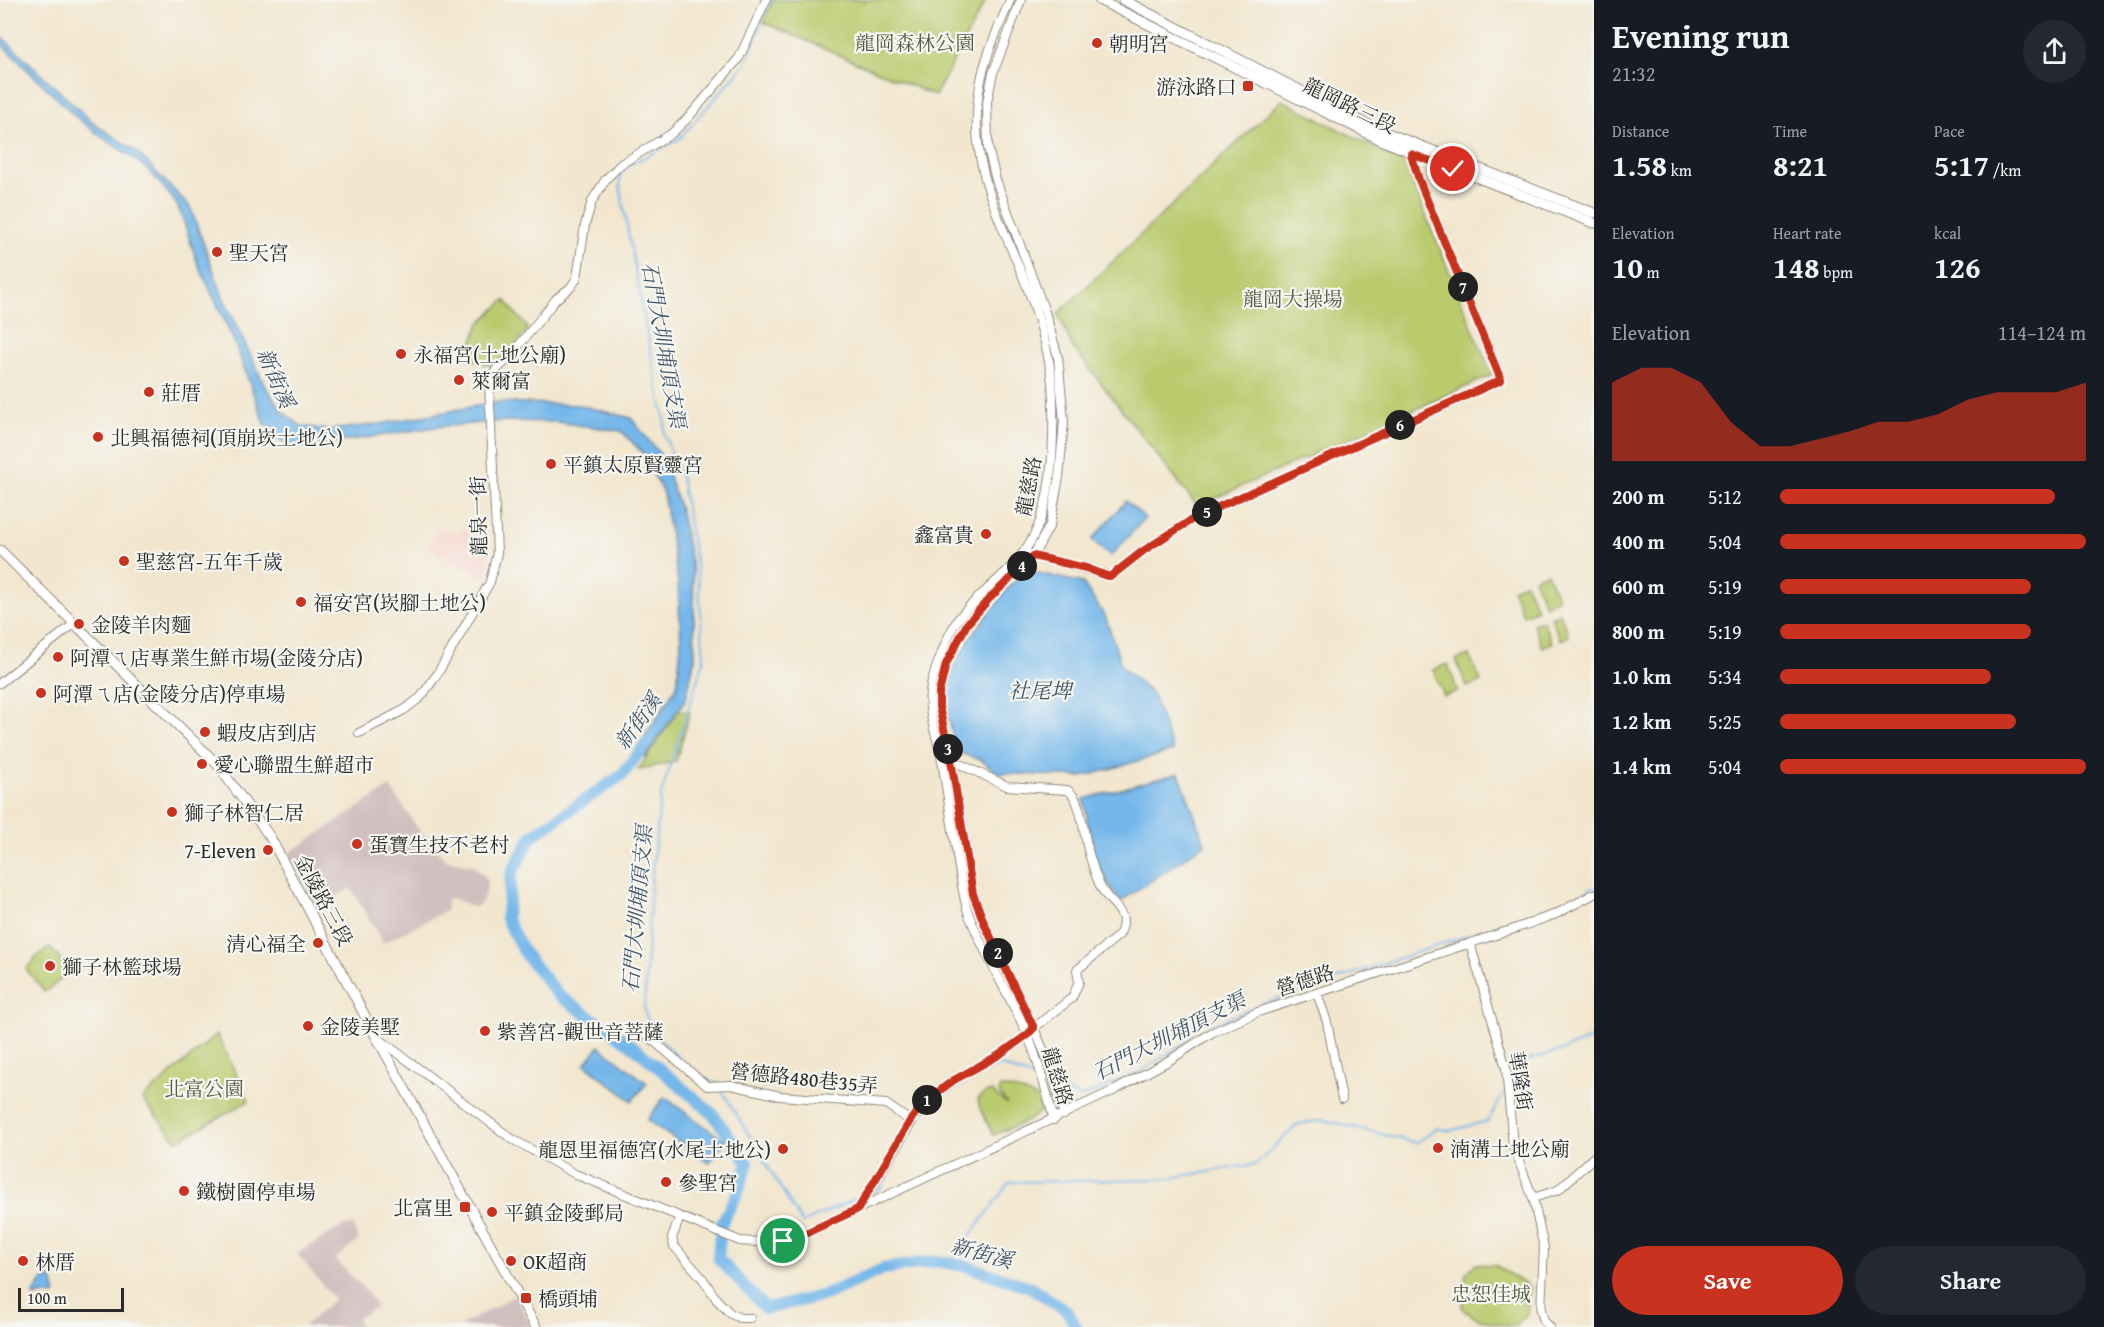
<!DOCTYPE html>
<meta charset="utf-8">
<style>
:root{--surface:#171b24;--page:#242831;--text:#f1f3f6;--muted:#9ea1a6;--accent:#c8321e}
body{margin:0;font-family:"Gentium Book Plus","Noto Serif TC",serif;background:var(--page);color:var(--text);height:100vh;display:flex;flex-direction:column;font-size:22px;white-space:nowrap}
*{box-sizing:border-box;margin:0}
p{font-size:20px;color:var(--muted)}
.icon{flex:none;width:33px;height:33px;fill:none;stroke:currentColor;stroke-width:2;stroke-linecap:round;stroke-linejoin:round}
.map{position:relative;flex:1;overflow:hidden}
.drawer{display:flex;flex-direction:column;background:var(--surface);width:510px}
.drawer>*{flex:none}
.scale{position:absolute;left:18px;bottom:15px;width:106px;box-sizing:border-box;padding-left:6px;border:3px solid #2b2b2b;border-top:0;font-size:16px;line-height:21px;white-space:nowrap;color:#2b2b2b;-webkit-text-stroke:4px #f6f6f2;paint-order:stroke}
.pin{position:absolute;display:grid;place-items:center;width:51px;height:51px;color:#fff;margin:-26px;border:3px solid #fff;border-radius:50%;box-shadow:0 2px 6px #0007}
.km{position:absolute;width:30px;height:30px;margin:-15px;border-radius:50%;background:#222;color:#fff;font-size:16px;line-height:30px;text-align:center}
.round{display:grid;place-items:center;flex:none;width:63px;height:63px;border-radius:32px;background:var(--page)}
.overview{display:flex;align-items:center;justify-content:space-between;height:102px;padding:0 18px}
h1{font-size:33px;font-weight:700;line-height:45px}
.figures{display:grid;grid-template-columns:repeat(3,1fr);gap:9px;height:102px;padding:6px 18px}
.figures div{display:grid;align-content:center}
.figures b{font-size:30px;font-weight:700}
.figures small{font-size:16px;font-weight:400}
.figures p{font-size:16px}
.chart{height:168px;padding:12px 18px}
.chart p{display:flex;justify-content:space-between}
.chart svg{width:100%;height:108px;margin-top:6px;fill:var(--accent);opacity:.7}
.cta{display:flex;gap:12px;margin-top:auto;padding:12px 18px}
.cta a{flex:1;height:69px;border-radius:36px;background:var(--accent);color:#fff;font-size:24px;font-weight:700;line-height:69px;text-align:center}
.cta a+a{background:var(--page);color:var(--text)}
ul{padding:0 18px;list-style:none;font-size:20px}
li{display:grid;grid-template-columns:96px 72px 1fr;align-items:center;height:45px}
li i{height:15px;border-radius:8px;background:var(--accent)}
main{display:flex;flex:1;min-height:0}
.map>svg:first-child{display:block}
.built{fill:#f7d1c7}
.industrial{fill:#d2bfc0}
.green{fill:#bacb6e;stroke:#727b4c;stroke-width:1.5}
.water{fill:#74b7ea;stroke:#50718a;stroke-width:1.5}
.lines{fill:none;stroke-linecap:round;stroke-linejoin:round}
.stream{stroke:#74b7ea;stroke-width:2}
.river{stroke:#74b7ea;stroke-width:12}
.minor-casing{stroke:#8e887c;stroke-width:10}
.major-casing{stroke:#8e887c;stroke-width:11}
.minor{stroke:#fff;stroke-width:8}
.major{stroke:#fff;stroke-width:9}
.route-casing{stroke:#fff;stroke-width:12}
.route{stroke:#c8321e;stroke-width:8}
.poi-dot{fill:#c8321e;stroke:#f6f6f2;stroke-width:2}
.labels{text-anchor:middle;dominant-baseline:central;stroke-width:4.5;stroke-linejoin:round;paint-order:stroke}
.park-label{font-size:20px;fill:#565b3f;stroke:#f6f6f2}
.poi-label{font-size:20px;fill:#2b2b2b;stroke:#f6f6f2;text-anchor:start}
.street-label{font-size:20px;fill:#2b2b2b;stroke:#f6f6f2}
.water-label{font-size:21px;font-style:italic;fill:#415564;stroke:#f6f6f2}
</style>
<main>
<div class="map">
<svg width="1594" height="1327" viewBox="0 0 1594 1327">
<rect width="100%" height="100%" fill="#f6f6f2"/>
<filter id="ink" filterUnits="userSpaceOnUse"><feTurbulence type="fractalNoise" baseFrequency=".0167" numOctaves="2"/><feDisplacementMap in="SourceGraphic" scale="12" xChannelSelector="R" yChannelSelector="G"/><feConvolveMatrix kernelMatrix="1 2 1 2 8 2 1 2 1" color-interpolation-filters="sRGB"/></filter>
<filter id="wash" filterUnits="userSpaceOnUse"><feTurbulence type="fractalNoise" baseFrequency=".008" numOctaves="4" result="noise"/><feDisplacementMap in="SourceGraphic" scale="24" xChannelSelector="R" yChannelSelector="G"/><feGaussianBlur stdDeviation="1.35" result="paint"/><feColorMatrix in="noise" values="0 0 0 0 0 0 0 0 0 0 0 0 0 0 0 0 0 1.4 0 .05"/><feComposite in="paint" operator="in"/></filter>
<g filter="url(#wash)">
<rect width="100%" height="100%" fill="#f2e6ce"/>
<!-- built -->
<path class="built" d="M439,526l19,9 5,-8 16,8 -1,5 10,5 2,17 -1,10 -3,6 -58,-31z"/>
<!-- industrial -->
<path class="industrial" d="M390,787l33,49 2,-1 18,22 5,3 26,6 12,11 1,9 -5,16 -7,6 -23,-10 -5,2v10l-64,33 -32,-55 -33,21 -29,-56z
M353,1225l6,15 -24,19 31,32 11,16 -20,11 5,9h-59l31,-28 -37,-45 46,-28z
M515,1295l17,32h-73z"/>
<!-- green -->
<path class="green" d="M773,0h213l-51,96 -172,-74z
M1282,100l122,63 88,212 -295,131 -125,-160 -14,-32z
M505,300l22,27v5l-33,35 -28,-10 14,-34z
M1547,573l11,26 -13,6 -11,-27z
M1525,583l12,26 -14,6 -11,-26z
M1560,613l9,23 -9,4 -9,-23z
M1543,621l9,22 -10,4 -9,-23z
M1469,655l12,26 -14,6 -11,-27z
M1447,664l11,27 -14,5 -11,-26z
M678,710l12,2 -14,49 -38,9z
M49,947l22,24 -26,21 -19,-23 9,-9 -1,-1z
M217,1034l32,67 -72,40 -35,-42z
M1000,1087l21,4 18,8 2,12 -13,10 -35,14 -14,-30 -1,-7 9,-6h5l15,12 -8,-11z
M1475,1264l20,1 32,20 3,4 -3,25 -11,12c-18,-2 -42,-4 -54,-19l4,-33z"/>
<!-- water -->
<path class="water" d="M0,35l93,88 44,29 53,55 34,92 41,87 18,26 18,14 27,4 52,-6 118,-22 81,3 52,13 32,40 18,55 12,60 2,85 -9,41 -41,58 -7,-10 39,-61 4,-42 -3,-62 -15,-89 -21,-41 -21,-21 -65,-9 -51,-1 -69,6 -129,20 -18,-2 -14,-8 -11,-15 -30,-81 -37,-79 -15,-46 -6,-13 -11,-14 -18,-20 -14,-11 -33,-22 -25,-20 -75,-73z
M1126,501l19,17 -34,38 -19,-16z
M1029,571l54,12 23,35 16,49 31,28 20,56 -91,26 -84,-4 -17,-13 -25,-8 -10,-47 7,-38 16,-28 41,-54z
M1179,773l26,71 -85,58 -26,-40 -10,-63z
M599,1046l48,37 -15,18 -47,-37z
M664,1097l61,44 -16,22 -62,-43z
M52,1278l4,16 -2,2 -12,-2 -7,3 -2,-2 10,-15z"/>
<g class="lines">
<!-- stream -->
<path class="stream" d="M1510,1082l12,-20 38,-11 34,-13
M714,1084c-28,-17 -59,-43 -70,-74l8,-139 9,-77 43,-134 -6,-83 -17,-99 -17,-44 1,-14 -9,-40 -29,-154 -7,-40v-12l9,-9 50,-26 67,-76 25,-63
M721,1089l81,134 60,-27
M1060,1089l22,8 58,-25 70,-46 58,-24 204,-68 38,-10 58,-22 26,-15
M912,1129l20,-29 67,-35 42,16
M873,1192l8,-4 28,-54
M950,1263l60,-81 154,-3 93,-15 41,-40 26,-4 93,23 20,-15 12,3 39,-10 17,-29"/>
<!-- river -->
<path class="river" d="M649,740l-27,35 -90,61 -20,36 -6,47 19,35 33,41 76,52 79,67 35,49 -10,29 -17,32 -3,34 48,51 59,-14 58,-26 53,-8 29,5 65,21 37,24 9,16"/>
</g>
</g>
<g filter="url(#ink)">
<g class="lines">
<!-- minor casing -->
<g class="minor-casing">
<path id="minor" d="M1010,0c-11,27 -25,56 -30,85 -17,90 35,155 59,236 8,26 14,55 14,82 1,40 -1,101 -21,136 -17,31 -51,52 -73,79 -10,13 -24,50 -28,67 -6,29 8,53 12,82 5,31 10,63 15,95 3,17 5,36 11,53 16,41 40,79 58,119 12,27 19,57 27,86
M1021,0l-28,73 -6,29 1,46 8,32 49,132 13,45 6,64 -5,56 -9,48 -17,31 -45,44 -21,24 -21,40 -7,29v14l12,53 22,134 12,31 49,103 17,40 13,47
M1030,554l81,22 32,-25 53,-34 305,-137 -82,-200 -8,-26
M0,683l75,-60
M359,733l45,-23 17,-13 17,-24 52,-91 7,-29 -8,-169 7,-14 13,-12 47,-59 15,-12 6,-9 8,-53 7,-24 14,-22 15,-15 50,-30 17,-16 51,-60 27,-58
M1470,943l36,125 7,78 20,52 11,50 -3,62 3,11 6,6
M1317,993l10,29 15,77
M637,1027l70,59 24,-1 49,11 106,8 24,17
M378,1038l134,101 63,35 165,67c24,2 42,1 64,-7l311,-144 55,-30 41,-27 47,-21 256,-83 42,-15 38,-20
M1533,1198l25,-8 36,-33
M859,1208l65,-106 30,-22 45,-25 28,-20 7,-7 38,-30 7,-16 -2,-12 42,-35c12,-22 -6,-28 -16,-44 -6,-9 -9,-21 -12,-31 -7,-16 -8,-63 -24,-70l-60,-4 -56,-26 -4,1
M680,1217l-8,21 2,8 29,33 14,21 14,14 9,4h10"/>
</g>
<!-- major casing -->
<g class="major-casing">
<path id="major" d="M1099,0l284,141 211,82
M1123,0l249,127 222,86
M0,550l217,214 53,73 103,194 163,296"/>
</g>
<!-- minor -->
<use href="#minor" class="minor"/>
<!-- major -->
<use href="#major" class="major"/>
</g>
</g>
<g class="lines" filter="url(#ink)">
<!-- route casing -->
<g class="route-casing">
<path id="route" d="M783,1241l21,-7 54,-25 52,-88 14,-19 30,-22 45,-25 28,-20 7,-7 -49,-103 -12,-31 -22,-134 -12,-53v-14l7,-29 21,-40 21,-24 45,-44 53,12 21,8h4l32,-25 53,-34 305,-137 -82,-200 -8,-26 42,15"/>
</g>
<!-- route -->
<use href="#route" class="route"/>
</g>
<!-- markers -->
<g class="poi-dot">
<circle cx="1097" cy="43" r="6"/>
<rect x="1242" y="80" width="12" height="12" rx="3"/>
<circle cx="217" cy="252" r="6"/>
<circle cx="401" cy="354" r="6"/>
<circle cx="459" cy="380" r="6"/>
<circle cx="149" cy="392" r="6"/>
<circle cx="98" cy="437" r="6"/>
<circle cx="551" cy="464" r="6"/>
<circle cx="986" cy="534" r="6"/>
<circle cx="124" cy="561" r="6"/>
<circle cx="301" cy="602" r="6"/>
<circle cx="79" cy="624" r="6"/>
<circle cx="58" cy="657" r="6"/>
<circle cx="41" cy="693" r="6"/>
<circle cx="205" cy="732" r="6"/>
<circle cx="202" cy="764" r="6"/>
<circle cx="172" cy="812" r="6"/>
<circle cx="357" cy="844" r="6"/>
<circle cx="268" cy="850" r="6"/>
<circle cx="318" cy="943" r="6"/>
<circle cx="50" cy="966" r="6"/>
<circle cx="308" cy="1026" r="6"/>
<circle cx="485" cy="1031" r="6"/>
<circle cx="1438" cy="1148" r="6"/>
<circle cx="783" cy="1149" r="6"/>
<circle cx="666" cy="1182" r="6"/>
<circle cx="184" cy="1191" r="6"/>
<rect x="459" y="1201" width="12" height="12" rx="3"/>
<circle cx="492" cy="1212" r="6"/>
<circle cx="23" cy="1261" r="6"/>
<circle cx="511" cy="1261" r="6"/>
<rect x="520" y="1292" width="12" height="12" rx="3"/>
</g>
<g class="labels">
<!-- park labels -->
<g class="park-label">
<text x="915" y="42">龍岡森林公園</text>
<text x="1293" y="298">龍岡大操場</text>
<text x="204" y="1088">北富公園</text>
<text x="1491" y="1293">忠恕佳城</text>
</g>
<!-- poi labels -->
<g class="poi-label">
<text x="1109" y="43">朝明宮</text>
<text x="1236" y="86" text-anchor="end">游泳路口</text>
<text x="229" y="252">聖天宮</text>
<text x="413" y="354">永福宮(土地公廟)</text>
<text x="471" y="380">萊爾富</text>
<text x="161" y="392">莊厝</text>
<text x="110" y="437">北興福德祠(頂崩崁土地公)</text>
<text x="563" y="464">平鎮太原賢靈宮</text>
<text x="974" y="534" text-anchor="end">鑫富貴</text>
<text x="136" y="561">聖慈宮-五年千歲</text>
<text x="313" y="602">福安宮(崁腳土地公)</text>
<text x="91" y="624">金陵羊肉麵</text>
<text x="70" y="657">阿潭ㄟ店專業生鮮市場(金陵分店)</text>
<text x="53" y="693">阿潭ㄟ店(金陵分店)停車場</text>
<text x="217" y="732">蝦皮店到店</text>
<text x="214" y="764">愛心聯盟生鮮超市</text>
<text x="184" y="812">獅子林智仁居</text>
<text x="369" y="844">蛋寶生技不老村</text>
<text x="256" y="850" text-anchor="end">7-Eleven</text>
<text x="306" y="943" text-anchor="end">清心福全</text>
<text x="62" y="966">獅子林籃球場</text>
<text x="320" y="1026">金陵美墅</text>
<text x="497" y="1031">紫善宮-觀世音菩薩</text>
<text x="1450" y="1148">湳溝土地公廟</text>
<text x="771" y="1149" text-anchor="end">龍恩里福德宮(水尾土地公)</text>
<text x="678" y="1182">參聖宮</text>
<text x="196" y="1191">鐵樹園停車場</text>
<text x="453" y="1207" text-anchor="end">北富里</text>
<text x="504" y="1212">平鎮金陵郵局</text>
<text x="35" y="1261">林厝</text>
<text x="523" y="1261">OK超商</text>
<text x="538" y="1298">橋頭埔</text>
</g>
<!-- street labels -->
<g class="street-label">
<text transform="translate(1350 105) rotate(26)">龍岡路三段</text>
<text transform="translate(1028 486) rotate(-79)">龍慈路</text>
<text transform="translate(478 516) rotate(-91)">龍泉一街</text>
<text transform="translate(324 900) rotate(62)">金陵路三段</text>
<text transform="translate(1305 980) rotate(-18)">營德路</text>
<text transform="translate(1058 1076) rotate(73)">龍慈路</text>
<text transform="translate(804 1078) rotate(6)">營德路480巷35弄</text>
<text transform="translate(1521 1081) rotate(81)">華隆街</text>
</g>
<!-- water labels -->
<g class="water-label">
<text transform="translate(664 345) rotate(80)">石門大圳埔頂支渠</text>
<text transform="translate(276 378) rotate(67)">新街溪</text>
<text x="1040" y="690">社尾埤</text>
<text transform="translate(638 721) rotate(-54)">新街溪</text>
<text transform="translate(637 909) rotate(-85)">石門大圳埔頂支渠</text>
<text transform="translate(1169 1036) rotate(-27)">石門大圳埔頂支渠</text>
<text transform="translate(982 1253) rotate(15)">新街溪</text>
</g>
</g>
</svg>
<div class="scale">100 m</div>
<div class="pin" style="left:783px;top:1241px;background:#1e9e55"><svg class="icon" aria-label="arrive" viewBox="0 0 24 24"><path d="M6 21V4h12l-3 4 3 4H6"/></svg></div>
<div class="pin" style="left:1453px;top:169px;background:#d93025"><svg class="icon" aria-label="check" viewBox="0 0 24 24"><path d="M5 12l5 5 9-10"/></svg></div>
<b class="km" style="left:927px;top:1100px">1</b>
<b class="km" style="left:998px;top:953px">2</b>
<b class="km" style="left:948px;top:749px">3</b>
<b class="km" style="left:1022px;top:566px">4</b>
<b class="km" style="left:1207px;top:512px">5</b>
<b class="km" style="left:1400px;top:425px">6</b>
<b class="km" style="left:1463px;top:287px">7</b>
</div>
<section class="drawer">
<div class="overview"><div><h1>Evening run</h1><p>21:32</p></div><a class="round"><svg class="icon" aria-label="share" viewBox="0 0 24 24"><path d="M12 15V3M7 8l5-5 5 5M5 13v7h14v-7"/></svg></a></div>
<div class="figures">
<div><p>Distance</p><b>1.58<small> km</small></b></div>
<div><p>Time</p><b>8:21</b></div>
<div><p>Pace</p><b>5:17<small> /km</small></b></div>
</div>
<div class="figures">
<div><p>Elevation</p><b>10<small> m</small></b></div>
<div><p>Heart rate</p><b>148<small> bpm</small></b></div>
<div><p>kcal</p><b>126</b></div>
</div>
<div class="chart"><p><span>Elevation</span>114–124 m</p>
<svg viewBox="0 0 160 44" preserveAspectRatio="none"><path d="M0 44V12L10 6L20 6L30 12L40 28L50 38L60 38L70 35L80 32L90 28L100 28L110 25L120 19L130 16L140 16L150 16L160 12V44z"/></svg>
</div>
<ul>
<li><b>200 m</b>5:12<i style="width:90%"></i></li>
<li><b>400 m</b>5:04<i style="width:100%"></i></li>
<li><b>600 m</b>5:19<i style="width:82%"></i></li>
<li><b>800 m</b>5:19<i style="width:82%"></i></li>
<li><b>1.0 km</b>5:34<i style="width:69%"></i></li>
<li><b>1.2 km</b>5:25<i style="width:77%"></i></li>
<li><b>1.4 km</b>5:04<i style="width:100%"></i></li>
</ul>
<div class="cta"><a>Save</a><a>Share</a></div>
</section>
</main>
